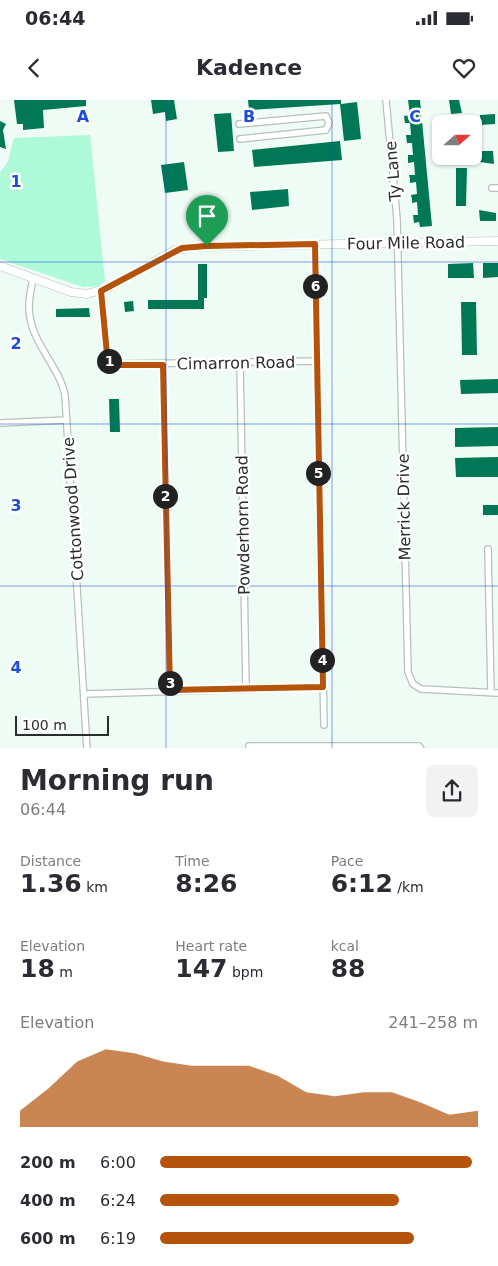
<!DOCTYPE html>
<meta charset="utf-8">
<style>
:root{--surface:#fff;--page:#f2f2f3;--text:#2b2b33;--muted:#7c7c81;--accent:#b45309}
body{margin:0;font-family:"DejaVu Sans",sans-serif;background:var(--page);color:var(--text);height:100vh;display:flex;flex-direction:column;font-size:19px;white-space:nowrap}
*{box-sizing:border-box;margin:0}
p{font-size:16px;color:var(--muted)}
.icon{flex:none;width:28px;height:28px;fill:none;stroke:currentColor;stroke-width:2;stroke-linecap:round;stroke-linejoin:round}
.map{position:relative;height:648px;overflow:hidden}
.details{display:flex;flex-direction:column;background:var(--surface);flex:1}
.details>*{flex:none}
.needle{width:32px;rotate:69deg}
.controls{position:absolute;left:432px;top:15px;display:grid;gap:10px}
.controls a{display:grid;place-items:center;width:50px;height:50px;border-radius:8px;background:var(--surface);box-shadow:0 1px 4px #0004;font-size:25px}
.scale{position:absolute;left:15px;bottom:12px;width:94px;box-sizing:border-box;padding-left:5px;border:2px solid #292e2b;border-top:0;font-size:14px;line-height:18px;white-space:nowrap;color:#292e2b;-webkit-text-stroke:4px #fff;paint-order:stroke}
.pin{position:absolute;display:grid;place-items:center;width:42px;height:42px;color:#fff;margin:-51px -21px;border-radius:50% 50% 50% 0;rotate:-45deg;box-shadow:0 0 5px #0007}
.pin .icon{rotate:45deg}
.km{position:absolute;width:25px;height:25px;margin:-12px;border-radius:50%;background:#222;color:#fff;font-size:14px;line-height:25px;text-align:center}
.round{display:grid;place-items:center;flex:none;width:52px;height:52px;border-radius:8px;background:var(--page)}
.overview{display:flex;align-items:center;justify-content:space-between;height:85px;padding:0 20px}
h1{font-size:28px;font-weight:700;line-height:38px}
.stats{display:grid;grid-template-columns:repeat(3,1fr);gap:8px;height:85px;padding:5px 20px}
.stats div{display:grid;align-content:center}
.stats b{font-size:25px;font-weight:700}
.stats small{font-size:14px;font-weight:400}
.stats p{font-size:14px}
.chart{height:140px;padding:10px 20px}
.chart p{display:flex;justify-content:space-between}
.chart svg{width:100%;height:90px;margin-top:5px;fill:var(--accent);opacity:.7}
ul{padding:0 20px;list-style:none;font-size:16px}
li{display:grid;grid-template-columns:80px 60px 1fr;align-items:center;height:38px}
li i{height:12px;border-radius:6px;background:var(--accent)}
.status{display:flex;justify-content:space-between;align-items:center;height:35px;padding:0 25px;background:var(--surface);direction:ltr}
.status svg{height:14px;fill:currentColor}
header{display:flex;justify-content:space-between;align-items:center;height:65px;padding:0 20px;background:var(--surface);font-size:22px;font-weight:700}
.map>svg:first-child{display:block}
.green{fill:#aef9d7}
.building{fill:#007855}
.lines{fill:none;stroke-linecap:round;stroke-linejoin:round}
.street-casing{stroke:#b5c1bb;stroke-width:8}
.secondary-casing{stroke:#b5c1bb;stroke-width:9}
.street{stroke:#fff;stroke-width:5.5}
.secondary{stroke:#fff;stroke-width:8}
.route-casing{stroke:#fff;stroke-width:10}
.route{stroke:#b45309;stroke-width:6}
.grid{fill:none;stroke:#1d4ed8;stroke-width:1;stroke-opacity:0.55}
.labels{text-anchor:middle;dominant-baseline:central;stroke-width:5;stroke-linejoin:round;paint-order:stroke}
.street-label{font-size:16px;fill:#292e2b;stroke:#fff}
.grid-label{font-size:16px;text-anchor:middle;font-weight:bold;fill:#1d4ed8;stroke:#fff;stroke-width:5;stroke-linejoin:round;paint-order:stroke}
</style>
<div class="status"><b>06:44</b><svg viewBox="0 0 49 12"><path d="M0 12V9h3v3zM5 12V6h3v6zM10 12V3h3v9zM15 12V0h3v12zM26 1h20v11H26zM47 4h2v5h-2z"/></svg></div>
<header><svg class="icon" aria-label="back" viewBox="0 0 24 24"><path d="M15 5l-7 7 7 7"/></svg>Kadence<svg class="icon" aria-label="heart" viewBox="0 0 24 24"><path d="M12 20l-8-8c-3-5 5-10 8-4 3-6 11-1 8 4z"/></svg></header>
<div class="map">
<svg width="498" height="649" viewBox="0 0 498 649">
<rect width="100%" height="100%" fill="#effcf6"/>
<!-- green -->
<path class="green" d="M90,35l15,146 -6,5 -16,1 -83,-28v-86l8,-12 6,-23z"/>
<!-- building -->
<path class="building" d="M14,0h72v6l-43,4 1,18 -21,2v-6h-6z
M151,0h23l3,19 -11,2 -1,-9 -12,2z
M248,0h93v4l16,-2 4,37 -17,2 -4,-37 -91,6z
M408,0h12l12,126 -12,1 -1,-5 -5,1 -1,-8h5l-1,-13 -5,1v-4l-1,-4 6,-1 -1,-12 -6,1v-4l-1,-4h6l-1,-13 -6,1v-8h5l-1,-12h-5l-1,-8h5l-1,-12h-5l-1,-7 6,-1z
M449,0h10l3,13 -11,1z
M231,13l3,38 -16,1 -4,-38z
M495,14v10l-15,1v-10z
M0,21l6,3 -3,6 3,19 -6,-2z
M340,41l2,19 -88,7 -2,-17z
M480,51h13l1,13 -14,-2z
M184,62l4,28 -23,3 -4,-28z
M456,68h11l-1,38h-10z
M288,89l1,17 -37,4 -2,-18z
M479,110l17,3v8h-16z
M473,163l1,15h-26v-14z
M483,163h15v14l-15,1z
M198,164h9v34h-3v11h-56v-9h50z
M133,201l1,10 -9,1 -1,-10z
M461,202h15l1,53h-15z
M89,208l1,9h-34v-8z
M498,279v14l-37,1 -1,-14z
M109,299h10l1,33h-10z
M498,327v19l-43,1v-19z
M498,357v20h-42l-1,-19z
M483,405h15v10h-15z"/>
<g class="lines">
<!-- street casing -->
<g class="street-casing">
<path id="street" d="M386,0l11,119 11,453 5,12 8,5 77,4
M239,24l87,-8 3,7 -3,7 -86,9
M492,88h6
M315,144l9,481
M33,178c-2,12 -6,26 -3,39 4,28 29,50 35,78l22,354
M101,191l6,67 7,6 202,-3
M240,263l6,325
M163,265l7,325
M0,323l67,-3
M488,449l3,144
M84,594l239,-7
M249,649v-3h170l2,3"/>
</g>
<!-- secondary casing -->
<g class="secondary-casing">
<path id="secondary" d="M0,166l71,26 16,2 21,-6 67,-38 19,-3 304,-6"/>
</g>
<!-- street -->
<use href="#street" class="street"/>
<!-- secondary -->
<use href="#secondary" class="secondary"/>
</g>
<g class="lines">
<!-- route casing -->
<g class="route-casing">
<path id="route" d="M315,144l8,443 -153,3 -7,-325h-44l-9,-3 -3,-8 -6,-63 81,-43 25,-2z"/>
</g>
<!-- route -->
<use href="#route" class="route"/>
</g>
<!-- grid -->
<path class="grid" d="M166,0v649M332,0v649M0,162h498M0,324h498M0,486h498"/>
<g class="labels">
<!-- street labels -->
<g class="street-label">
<text transform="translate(393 71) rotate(-95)">Ty Lane</text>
<text transform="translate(406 143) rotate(-1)">Four Mile Road</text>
<text transform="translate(236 263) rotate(-1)">Cimarron Road</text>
<text transform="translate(404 407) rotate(-91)">Merrick Drive</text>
<text transform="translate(73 409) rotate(-94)">Cottonwood Drive</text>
<text transform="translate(243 425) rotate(-91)">Powderhorn Road</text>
</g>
</g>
<g class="grid-label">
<text x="83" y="22">A</text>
<text x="249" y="22">B</text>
<text x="415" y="22">C</text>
<text x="16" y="87">1</text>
<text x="16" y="249">2</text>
<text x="16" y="411">3</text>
<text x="16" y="573">4</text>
</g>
</svg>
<div class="controls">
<a><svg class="needle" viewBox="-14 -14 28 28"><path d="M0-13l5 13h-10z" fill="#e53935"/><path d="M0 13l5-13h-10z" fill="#7c7c81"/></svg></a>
</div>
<div class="scale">100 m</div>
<div class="pin" style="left:207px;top:146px;background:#1e9e55"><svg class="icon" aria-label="arrive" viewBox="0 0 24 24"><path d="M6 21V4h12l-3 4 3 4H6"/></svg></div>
<b class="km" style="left:109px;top:261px">1</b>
<b class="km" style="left:165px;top:396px">2</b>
<b class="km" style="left:170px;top:583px">3</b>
<b class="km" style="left:322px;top:560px">4</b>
<b class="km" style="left:318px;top:373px">5</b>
<b class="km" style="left:315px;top:186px">6</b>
</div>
<section class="details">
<div class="overview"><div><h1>Morning run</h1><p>06:44</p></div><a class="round"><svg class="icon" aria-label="share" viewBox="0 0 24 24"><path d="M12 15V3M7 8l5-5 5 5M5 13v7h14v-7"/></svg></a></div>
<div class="stats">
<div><p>Distance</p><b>1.36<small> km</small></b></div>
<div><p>Time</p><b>8:26</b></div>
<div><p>Pace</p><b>6:12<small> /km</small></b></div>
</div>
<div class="stats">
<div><p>Elevation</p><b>18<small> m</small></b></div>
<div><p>Heart rate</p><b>147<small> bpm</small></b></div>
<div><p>kcal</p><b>88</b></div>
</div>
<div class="chart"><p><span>Elevation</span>241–258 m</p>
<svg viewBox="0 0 160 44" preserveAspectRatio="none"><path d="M0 44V36L10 25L20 12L30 6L40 8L50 12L60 14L70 14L80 14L90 19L100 27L110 29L120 27L130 27L140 32L150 38L160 36V44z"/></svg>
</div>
<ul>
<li><b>200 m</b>6:00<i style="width:98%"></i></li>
<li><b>400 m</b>6:24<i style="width:75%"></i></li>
<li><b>600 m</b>6:19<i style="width:80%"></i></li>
</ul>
</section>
